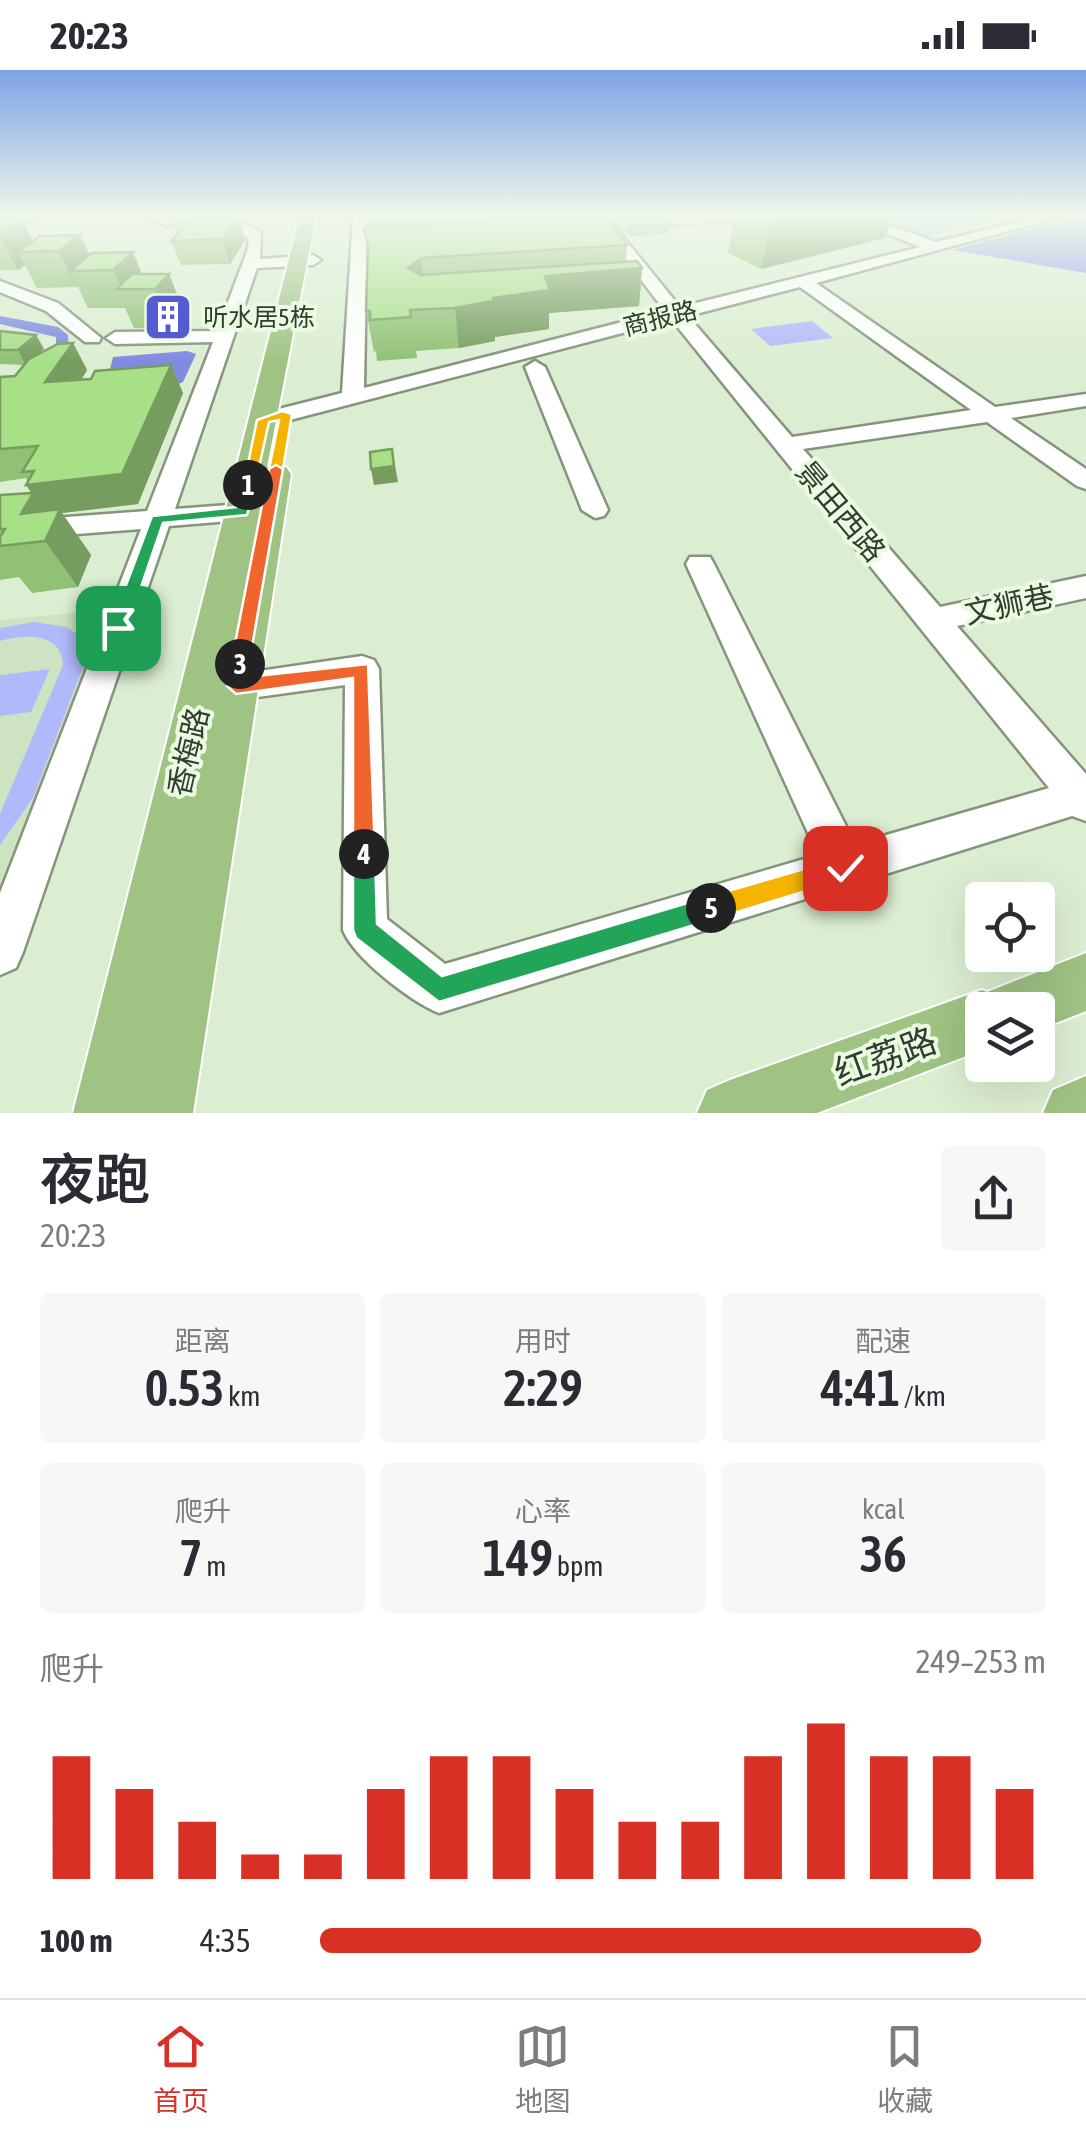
<!DOCTYPE html>
<html lang="zh">
<meta charset="utf-8">
<style>
:root{--surface:#fff;--page:#f7f7f7;--text:#2b2b33;--muted:#7c7c81;--line:#e1e1e2;--accent:#d93025}
body{margin:0;font-family:"Asap Condensed","Noto Sans SC",sans-serif;background:var(--page);color:var(--text);height:100vh;display:flex;flex-direction:column;font-size:38px;white-space:nowrap}
*{box-sizing:border-box;margin:0}
p{font-size:32px;color:var(--muted)}
.icon{flex:none;width:55px;height:55px;fill:none;stroke:currentColor;stroke-width:2;stroke-linecap:round;stroke-linejoin:round}
.map{position:relative;height:1043px;overflow:hidden}
.drawer{display:flex;flex-direction:column;background:var(--surface);flex:1}
.drawer>*{flex:none}
.buttons{position:absolute;left:965px;top:812px;display:grid;gap:20px}
.buttons a{display:grid;place-items:center;width:90px;height:90px;border-radius:10px;background:var(--surface);box-shadow:0 10px 40px #0002;font-size:50px}
.pin{position:absolute;display:grid;place-items:center;width:85px;height:85px;color:#fff;margin:-42px;border-radius:20px;box-shadow:0 5px 15px #0006}
.km{position:absolute;width:50px;height:50px;margin:-25px;border-radius:50%;background:#222;color:#fff;font-size:28px;line-height:50px;text-align:center}
.round{display:grid;place-items:center;flex:none;width:105px;height:105px;border-radius:10px;background:var(--page)}
.headline{display:flex;align-items:center;justify-content:space-between;height:170px;padding:0 40px}
h1{font-size:55px;font-weight:600;line-height:75px}
.figures{display:grid;grid-template-columns:repeat(3,1fr);gap:15px;height:170px;padding:10px 40px}
.figures div{display:grid;align-content:center;border-radius:10px;background:var(--page);text-align:center}
.figures b{font-size:50px;font-weight:600}
.figures small{font-size:28px;font-weight:400}
.figures p{font-size:28px}
.chart{height:280px;padding:20px 40px}
.chart p{display:flex;justify-content:space-between}
.chart svg{width:100%;height:180px;margin-top:10px;stroke:var(--accent);stroke-width:6}
ul{padding:0 40px;list-style:none;font-size:32px}
li{display:grid;grid-template-columns:160px 120px 1fr;align-items:center;height:75px}
li i{height:25px;border-radius:12px;background:var(--accent)}
.status{display:flex;justify-content:space-between;align-items:center;height:70px;padding:0 50px;background:var(--surface);direction:ltr}
.status svg{height:28px;fill:currentColor}
.menu{display:flex;justify-content:space-around;align-items:center;height:140px;border-top:2px solid var(--line);background:var(--surface);font-size:28px;color:var(--muted)}
.menu a{display:grid;justify-items:center;gap:5px}
.menu .current{color:var(--accent)}
.map>svg:first-child{display:block}
.built{fill:#cde3c1}
.green{fill:#b0bafb}
.forest{fill:#8e99f1}
.water{fill:#808ae1}
.lines{fill:none;stroke-linecap:round;stroke-linejoin:round}
.canal{fill:#808ae1;fill-rule:evenodd}
.minor-casing{stroke:#84957c;stroke-width:5}
.major-casing{stroke:#fff;stroke-width:4}
.minor{fill:#fff;fill-rule:evenodd}
.major{fill:#9ec383;fill-rule:evenodd}
.wall{fill:#90c175}
.shaded-wall{fill:#769d5f}
.building{fill:#a8e088;stroke:#769d5f;stroke-width:2.5}
.split-1{fill:#22a559;stroke:#fff;stroke-width:2.5}
.split-2{fill:#f5b400;stroke:#fff;stroke-width:2.5}
.split-3{fill:#f0652b;stroke:#fff;stroke-width:2.5}
.split-4{fill:#f0652b;stroke:#fff;stroke-width:2.5}
.split-5{fill:#22a559;stroke:#fff;stroke-width:2.5}
.split-6{fill:#f5b400;stroke:#fff;stroke-width:2.5}
.labels{text-anchor:middle;dominant-baseline:central;stroke-width:8;stroke-linejoin:round;paint-order:stroke}
.far-poi-label{font-size:25px;fill:#343b31;stroke:#e9fbe0;text-anchor:start}
.far-street-label{font-size:25px;fill:#343b31;stroke:#e9fbe0}
.street-label{font-size:30px;fill:#343b31;stroke:#e9fbe0}
.near-street-label{font-size:35px;fill:#343b31;stroke:#e9fbe0}
</style>
<div class="status"><b>20:23</b><svg viewBox="0 0 49 12"><path d="M0 12V9h3v3zM5 12V6h3v6zM10 12V3h3v9zM15 12V0h3v12zM26 1h20v11H26zM47 4h2v5h-2z"/></svg></div>
<div class="map">
<svg width="1086" height="1043" viewBox="0 0 1086 1043">
<rect width="100%" height="100%" fill="#dceed2"/>
<!-- built -->
<path class="built" d="M112,539l-112,297v-286z"/>
<!-- green -->
<path class="green" d="M856,146h139l2,3 -79,19z
M812,251l21,17 -63,8 -19,-17z
M34,552l33,5 11,8 8,24 -53,139 -33,47v-31l63,-149c-2,-33 -38,-31 -63,-24v-13z
M50,599l-19,43 -31,4v-41z"/>
<!-- forest -->
<path class="forest" d="M1082,146h4v57l-134,-23z"/>
<!-- water -->
<path class="water" d="M187,281l9,3 -13,28c-26,13 -50,2 -74,-9l4,-16z"/>
<g class="lines">
<!-- canal -->
<path class="canal" d="M0,246l58,11 10,8 1,14 -14,16h-10l-2,-3 13,-14v-11l-56,-13z"/>
<!-- minor casing -->
<g class="minor-casing">
<path id="minor" d="M37,146l-2,3 -35,7v-8z
M145,146h19l10,6 -7,4z
M353,146h14l-3,172 301,-77 -73,-95h14l74,91 240,-60 -76,-31h20l72,26 105,-26h23l-248,67 179,124 91,-13v12l-75,12 75,51v20l-9,-3 -90,-64 -184,27 137,158 146,-31v22l-129,28 129,148v47l-14,-5 -633,197c-29,-12 -85,-55 -96,-83l2,-245 -109,15 -12,-4 -5,-10 5,-10 138,-20 12,4 5,9 8,250 58,45 373,-109 -132,-291 4,-7h20l4,7 141,280 194,-56 -377,-468 -401,105h-16l-3,-5 3,-5 87,-22zM800,217l171,123 -179,27 -104,-121z
M679,146h64l-7,4 -111,8 -7,-4 7,-4z
M236,154h10l15,9 -1,26 53,-4 8,5 -8,5 -56,3 -82,241 67,-5 13,8 -13,8 -73,6 -146,426 -7,16 -16,7v-82l141,-364 -141,11v-18l147,-11 66,-169 -98,2 -9,-6 9,-6 102,-1 31,-82 1,-11 -13,-8z
M0,211l58,22 43,35 -2,4h-14l-39,-31 -46,-19z
M535,291l10,6 63,143 -4,6 -9,2 -13,-8 -57,-143z"/>
</g>
<!-- major casing -->
<g class="major-casing">
<path id="major" d="M300,146h16l-49,251h19l5,7 -98,639h-120z
M1086,883v58l-48,19v-20h-56v40l-165,63h-120l10,-23 23,-10 252,-90 5,2z
M1086,1006v37h-43l10,-23z"/>
</g>
<!-- minor -->
<use href="#minor" class="minor"/>
<!-- major -->
<use href="#major" class="major"/>
</g>
<!-- wall -->
<path class="wall" d="M170,146h68l7,24 -15,24 -49,1 -10,-24 6,-7z
M365,146h240l22,29 -1,16 16,7 -3,38 -90,7v16l-54,8v4l-36,7 -43,3 1,7 -40,3 -1,-10 -2,1 -8,-41 2,-60 -4,-23h3z
M735,146h158l-8,22 -124,31 -33,-16z
M0,150h22l11,21 47,-6 9,20 53,19h27l15,38 -13,16h-37l-9,-20h-37l-10,-21 -41,1 -12,-23 -7,5h-18z
M628,152l42,2 -2,10 -38,2 -3,-4z
M0,261l36,4 8,14 -7,6 36,-12 14,27 -6,10 90,-15 12,28 -45,111 -76,9 29,42 -13,32 -46,6 -13,-16 -19,3v-85l31,-2 -5,-15 -26,4v-105l15,-1 9,-11 -24,-1z"/>
<!-- shaded-wall -->
<path class="shaded-wall" d="M238,146l7,24 -15,24 -8,-25z
M773,146h120l-8,22 -124,31z
M22,150l16,32h-20l7,13 -7,5 -18,-34v-2z
M80,165l17,35 -27,1 7,17 -18,-37z
M133,182l15,37h-26l-9,-19z
M421,188l5,37 -18,-27z
M642,198l-3,38 -90,7v16l-54,8v4l-36,7 -4,-40 38,-10 52,-22z
M169,204l15,38 -13,16 -16,-39z
M36,265l8,14 -18,16 -8,-15z
M73,273l14,27 -25,41 -17,-29z
M171,295l12,28 -45,111 -76,9 29,42 -13,32 -33,-46 -24,-27 11,-20 -6,-9z
M392,379l6,33 -24,3 -3,-16z"/>
<!-- building -->
<path class="building" d="M170,146h68l-16,23 -51,2 16,-18z
M590,146h15l22,29 -206,13 -13,10 13,7 216,-14 5,7 -97,8 5,14 -57,8v3l-38,7 -45,2 1,7 -41,3v-9h-4l2,-65 -4,-18z
M663,149l7,5 -39,2 -3,-4z
M0,150h22l-22,14z
M80,165l-21,16 -41,1 22,-16z
M133,182l-20,18 -43,1 22,-18z
M132,204h37l-14,15h-39z
M0,261l36,4 -18,15h-18z
M73,273l-28,39 46,-3 4,-8 76,-6 -49,109 -96,11 8,-14 -12,1 16,-26 -38,3v-72l15,-1 14,-17 29,-15z
M392,379l2,17 -23,3 -1,-17z
M33,423l-12,21 39,-5 -15,32 -45,5v-9l5,-8h-5v-34z"/>
<!-- sky -->
<linearGradient id="sky" x2="0" y2="1"><stop stop-color="#7ea3e5"/><stop offset="0.5" stop-color="#eff7eb"/><stop offset="1" stop-color="#eff7eb" stop-opacity="0"/></linearGradient>
<rect width="1086" height="292" fill="url(#sky)"/>
<!-- split-1 -->
<path class="split-1" d="M248,411l7,4 -8,30 -84,8 -36,105 -9,6 -6,-2 -2,-4 42,-112 84,-9 5,-22z"/>
<!-- split-2 -->
<path class="split-2" d="M282,341l10,3 -9,55 -7,4 -7,-4 10,-49 -10,2 -14,63 -12,3 14,-68z"/>
<!-- split-3 -->
<path class="split-3" d="M276,395l7,4 -34,195 -9,8 -9,-8 38,-195z"/>
<!-- split-4 -->
<path class="split-4" d="M240,587l9,7 -2,13 121,-13 7,190 -3,8 -8,4 -8,-4 -3,-8v-176l-117,16 -9,-8 4,-22z"/>
<!-- split-5 -->
<path class="split-5" d="M364,773l8,4 3,7 2,70 65,52 269,-80 9,4 3,8 -3,8 -9,4 -272,82 -83,-64 -3,-8v-76l3,-7z"/>
<!-- split-6 -->
<path class="split-6" d="M845,787l8,3 3,8 -3,8 -8,3 -134,41 -8,-4 -4,-8 4,-8 8,-4z"/>
<!-- icons -->
<defs>
<g id="building-square" transform="scale(2.5)"><rect x="-9" y="-9" width="18" height="18" rx="4" fill="#575bd2" stroke="#e9fbe0"/><path d="M-4-6H4V6H1V3H-1V6H-4ZM-2.5-4.3h1.7v1.8h-1.7ZM.8-4.3h1.7v1.8H.8ZM-2.5-1h1.7V.8h-1.7ZM.8-1h1.7V.8H.8Z" fill="#fff"/></g>
</defs>
<g fill-rule="evenodd">
<use href="#building-square" x="168" y="247"/>
</g>
<g class="labels">
<!-- far-poi labels -->
<g class="far-poi-label">
<text x="203" y="247">听水居5栋</text>
</g>
<!-- far-street labels -->
<g class="far-street-label">
<text transform="translate(660 248) rotate(-14)">商报路</text>
</g>
<!-- street labels -->
<g class="street-label">
<text transform="translate(841 441) rotate(50)">景田西路</text>
<text transform="translate(1009 534) rotate(-12)">文狮巷</text>
<text transform="translate(188 682) rotate(-77)">香梅路</text>
</g>
<!-- near-street labels -->
<g class="near-street-label">
<text transform="translate(885 986) rotate(-20)">红荔路</text>
</g>
</g>
</svg>
<div class="buttons">
<a><svg class="icon" aria-label="locate" viewBox="0 0 24 24"><circle cx="12" cy="12" r="6"/><path d="M12 2v4M12 18v4M2 12h4M18 12h4"/></svg></a>
<a><svg class="icon" aria-label="layers" viewBox="0 0 24 24"><path d="M12 4l9 5-9 5-9-5zM3 14l9 5 9-5"/></svg></a>
</div>
<div class="pin" style="left:118px;top:558px;background:#1e9e55"><svg class="icon" aria-label="arrive" viewBox="0 0 24 24"><path d="M6 21V4h12l-3 4 3 4H6"/></svg></div>
<div class="pin" style="left:845px;top:798px;background:#d93025"><svg class="icon" aria-label="check" viewBox="0 0 24 24"><path d="M5 12l5 5 9-10"/></svg></div>
<b class="km" style="left:248px;top:415px">1</b>
<b class="km" style="left:240px;top:594px">3</b>
<b class="km" style="left:364px;top:784px">4</b>
<b class="km" style="left:711px;top:838px">5</b>
</div>
<section class="drawer">
<div class="headline"><div><h1>夜跑</h1><p>20:23</p></div><a class="round"><svg class="icon" aria-label="share" viewBox="0 0 24 24"><path d="M12 15V3M7 8l5-5 5 5M5 13v7h14v-7"/></svg></a></div>
<div class="figures">
<div><p>距离</p><b>0.53<small> km</small></b></div>
<div><p>用时</p><b>2:29</b></div>
<div><p>配速</p><b>4:41<small> /km</small></b></div>
</div>
<div class="figures">
<div><p>爬升</p><b>7<small> m</small></b></div>
<div><p>心率</p><b>149<small> bpm</small></b></div>
<div><p>kcal</p><b>36</b></div>
</div>
<div class="chart"><p><span>爬升</span>249–253 m</p>
<svg viewBox="0 0 160 44" preserveAspectRatio="none"><path d="M5 44V14M15 44V22M25 44V30M35 44V38M45 44V38M55 44V22M65 44V14M75 44V14M85 44V22M95 44V30M105 44V30M115 44V14M125 44V6M135 44V14M145 44V14M155 44V22"/></svg>
</div>
<ul>
<li><b>100 m</b>4:35<i style="width:91%"></i></li>
</ul>
</section>
<nav class="menu">
<a class="current"><svg class="icon" aria-label="home" viewBox="0 0 24 24"><path d="M3 11l9-7 9 7M6 9v11h12V9"/></svg>首页</a>
<a><svg class="icon" aria-label="map" viewBox="0 0 24 24"><path d="M3 6l6-2 6 2 6-2v14l-6 2-6-2-6 2zM9 4v14M15 6v14"/></svg>地图</a>
<a><svg class="icon" aria-label="saved" viewBox="0 0 24 24"><path d="M7 4h10v16l-5-4-5 4z"/></svg>收藏</a>
</nav>
